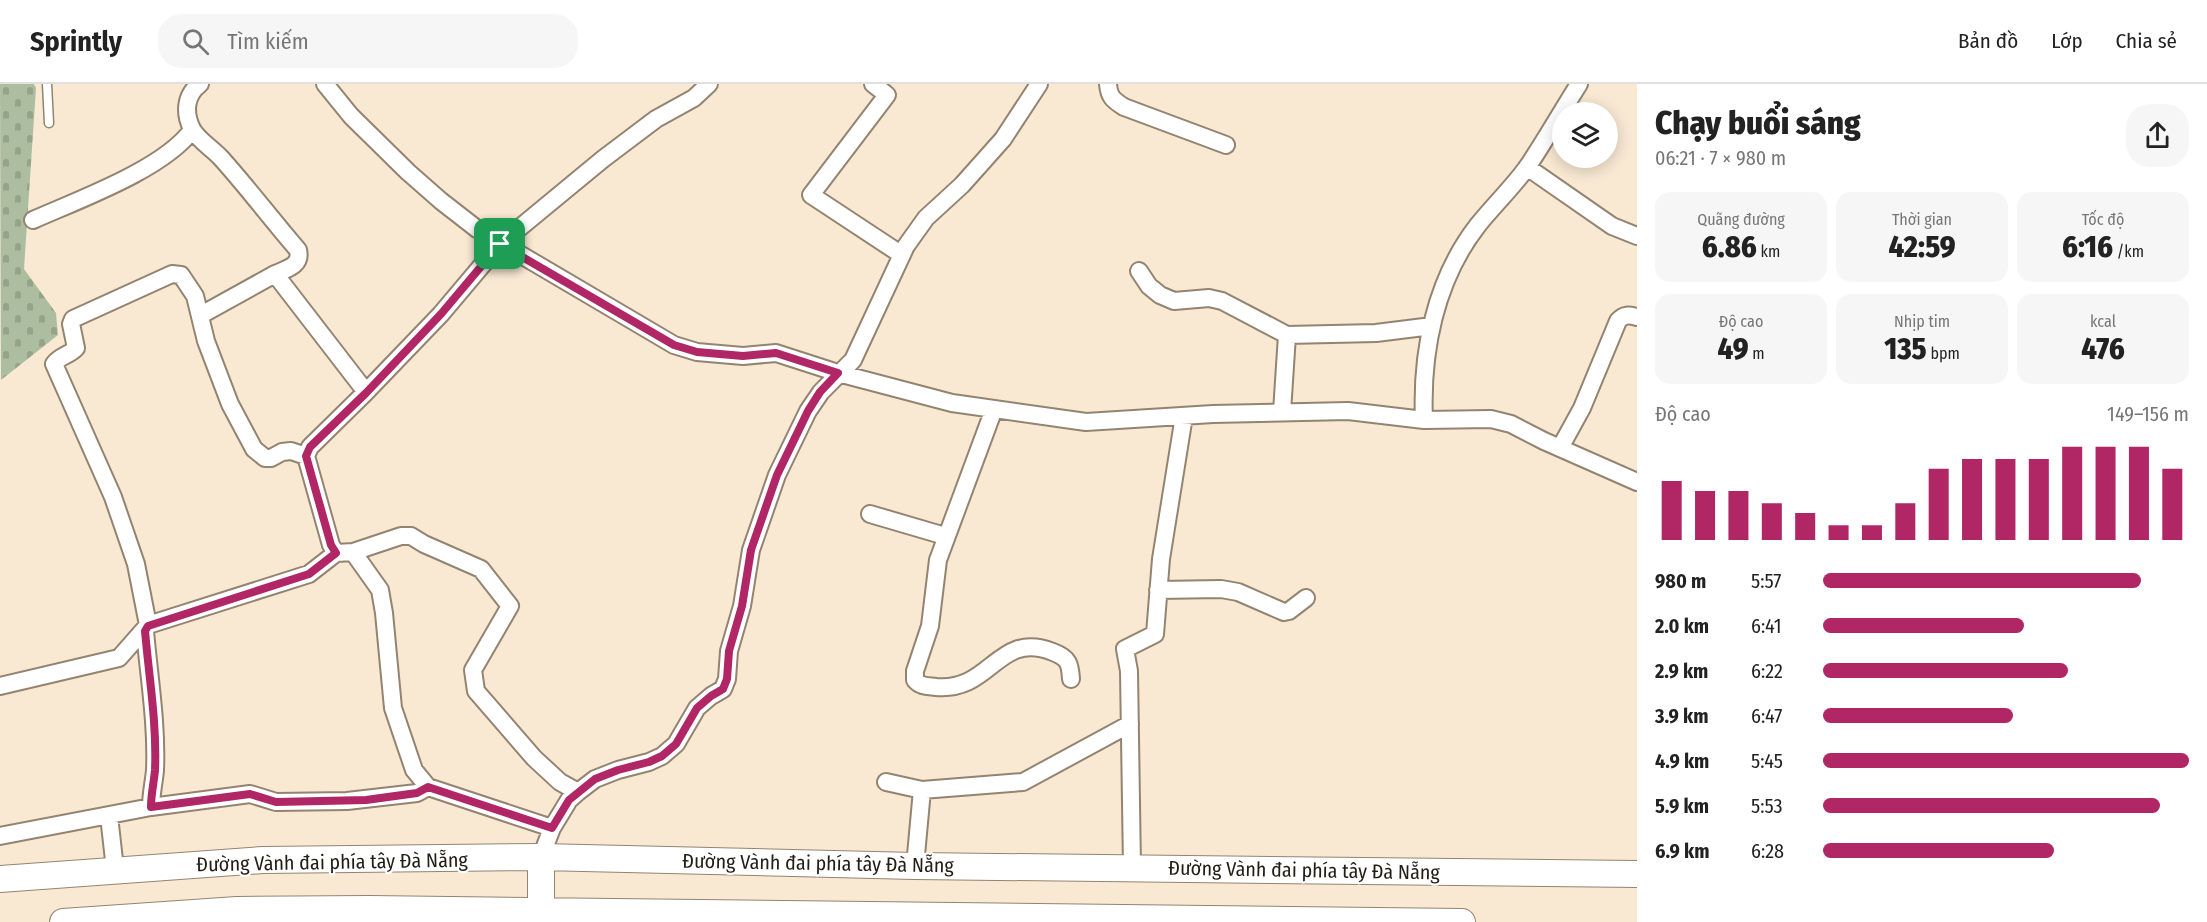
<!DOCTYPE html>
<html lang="vi">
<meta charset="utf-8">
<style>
:root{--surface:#fff;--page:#f6f6f6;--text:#222;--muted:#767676;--line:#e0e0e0;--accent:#b12664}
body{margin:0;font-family:"Fira Sans Condensed",sans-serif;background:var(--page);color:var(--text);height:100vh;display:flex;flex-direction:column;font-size:22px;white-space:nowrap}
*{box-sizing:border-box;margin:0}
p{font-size:20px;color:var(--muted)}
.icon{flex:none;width:33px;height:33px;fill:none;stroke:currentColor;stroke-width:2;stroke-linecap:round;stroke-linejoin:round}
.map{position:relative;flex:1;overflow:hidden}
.side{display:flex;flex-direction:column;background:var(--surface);width:570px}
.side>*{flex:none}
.buttons{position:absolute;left:1552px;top:18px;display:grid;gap:12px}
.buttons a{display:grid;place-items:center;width:66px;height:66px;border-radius:50%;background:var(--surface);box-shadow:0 3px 15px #0003;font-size:30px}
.pin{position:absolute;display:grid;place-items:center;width:51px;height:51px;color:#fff;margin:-26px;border-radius:12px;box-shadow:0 3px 9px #0006}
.round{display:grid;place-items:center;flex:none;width:63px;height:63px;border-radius:24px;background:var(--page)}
.headline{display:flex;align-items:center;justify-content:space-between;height:102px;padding:0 18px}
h1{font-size:33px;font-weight:800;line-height:45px}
.figures{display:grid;grid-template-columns:repeat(3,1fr);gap:9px;height:102px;padding:6px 18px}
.figures div{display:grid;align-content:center;border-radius:15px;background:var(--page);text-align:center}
.figures b{font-size:30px;font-weight:800}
.figures small{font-size:16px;font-weight:400}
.figures p{font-size:16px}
.chart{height:168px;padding:12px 18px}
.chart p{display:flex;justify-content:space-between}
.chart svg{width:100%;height:108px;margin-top:6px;stroke:var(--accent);stroke-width:6}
ul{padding:0 18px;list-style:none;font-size:20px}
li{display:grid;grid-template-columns:96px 72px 1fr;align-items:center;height:45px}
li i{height:15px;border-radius:8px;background:var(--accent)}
header{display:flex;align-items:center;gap:36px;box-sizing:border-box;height:84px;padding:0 30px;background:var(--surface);border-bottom:2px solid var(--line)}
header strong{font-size:28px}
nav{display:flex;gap:33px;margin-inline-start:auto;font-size:21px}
.search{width:420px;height:54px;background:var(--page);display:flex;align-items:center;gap:15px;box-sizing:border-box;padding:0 21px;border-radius:24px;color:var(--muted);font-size:22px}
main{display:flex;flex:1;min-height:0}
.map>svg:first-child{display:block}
.cemetery{fill:url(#cemetery-stones)}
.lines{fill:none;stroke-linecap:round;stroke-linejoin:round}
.service-casing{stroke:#928470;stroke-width:11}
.minor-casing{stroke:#928470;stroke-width:20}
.primary-casing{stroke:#928470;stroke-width:28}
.service{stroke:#fff;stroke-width:8}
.minor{stroke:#fff;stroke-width:16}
.primary{stroke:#fff;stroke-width:26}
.route-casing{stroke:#fff;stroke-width:12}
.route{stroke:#b12664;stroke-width:8}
.labels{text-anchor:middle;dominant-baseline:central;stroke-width:4.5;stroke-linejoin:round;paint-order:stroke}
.street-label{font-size:20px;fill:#221d15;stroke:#fff}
</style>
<header>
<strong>Sprintly</strong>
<div class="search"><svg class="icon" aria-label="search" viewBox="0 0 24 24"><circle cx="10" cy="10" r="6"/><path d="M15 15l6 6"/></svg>Tìm kiếm</div>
<nav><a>Bản đồ</a><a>Lớp</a><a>Chia sẻ</a></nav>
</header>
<main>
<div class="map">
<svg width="1637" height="838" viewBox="0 0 1637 838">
<defs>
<pattern id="cemetery-stones" width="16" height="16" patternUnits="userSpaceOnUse" patternTransform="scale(1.5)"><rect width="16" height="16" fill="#adbea0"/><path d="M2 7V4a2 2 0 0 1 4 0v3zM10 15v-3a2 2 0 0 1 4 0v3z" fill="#95a389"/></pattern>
</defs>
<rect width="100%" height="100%" fill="#f9e9d3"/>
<!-- cemetery -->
<path class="cemetery" d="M0,0h34l2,4 -12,181 32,44 2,22 -57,45z"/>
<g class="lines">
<!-- service casing -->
<g class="service-casing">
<path id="service" d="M47,0l2,39"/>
</g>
<!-- minor casing -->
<g class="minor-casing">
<path id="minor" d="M200,0c-15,11 -16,29 -8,45 6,11 21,20 29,29 27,30 51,62 77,92 4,16 -12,19 -23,24
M325,0l26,32 57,56 33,29 36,28 197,116 23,7 46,4 33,-3 62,20 114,30 134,19 127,-8 135,-3 76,9 67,-1 20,5 33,17 93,41
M873,0l14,11 -76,100 91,60
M1108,0c1,13 5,16 16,23l102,38
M1527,83l85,59 25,10
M33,136c45,-20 131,-51 159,-90
M1139,187l10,15 11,9 14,6 35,-3 13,3 65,34 89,-2 56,-7
M201,231l74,-41 91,118
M994,325l-56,151 -8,66 -15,45v9c6,7 13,6 21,7 56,5 61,-57 117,-35 16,6 17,12 18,27
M1282,328l5,-77
M1424,336c-3,-68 11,-140 54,-195 16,-20 35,-38 50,-59 18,-27 34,-55 51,-82
M1560,364l22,-40 36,-87c6,-7 11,-6 19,-4
M870,430l75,22
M353,468l27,38 4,23 9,95 21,62 14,17
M336,469l17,-1 48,-16h10l13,8 57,25 29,37 -37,64 3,21 58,67 26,24 18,10
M1158,506l63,-1 17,3 46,20 5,-1 17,-13
M148,541l-12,-61 -23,-67 -59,-133c5,-8 16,-9 22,-16l-5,-24 2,-5 99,-45 9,1 14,21 11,45 24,63 24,45 11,9h6l11,-6 9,-1 15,5
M145,547c4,46 12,93 10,139 -1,12 -4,24 -4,37
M0,602l119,-28 29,-33 161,-51 27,-21 -5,-8 -25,-89 4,-9 56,-55 75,-78 59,-70 103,-85 53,-40 38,-21 15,-14
M886,698l36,8
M109,732l6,53
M0,752l151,-29 99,-13 26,8 71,-1 70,-8 11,-6 124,41
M541,773l11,-29 17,-28 9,-8 17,-13 23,-9 31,-8 13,-6 14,-12 21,-36 14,-12 12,-7 4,-10 2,-28 13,-45 9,-56 26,-75 31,-64 13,-19 32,-32 53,-114 20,-28 36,-33 41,-46 36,-55
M915,782l7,-76 101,-8 107,-58
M1132,784l-3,-197 -4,-22 30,-15 6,-75 23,-143"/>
</g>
<!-- primary casing -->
<g class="primary-casing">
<path id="primary" d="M0,795l263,-19 278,-3 374,9 722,8
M541,826v-53
M63,838l174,-12 132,-1 1093,13"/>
</g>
<!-- service -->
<use href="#service" class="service"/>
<!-- minor -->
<use href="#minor" class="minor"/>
<!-- primary -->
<use href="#primary" class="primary"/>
</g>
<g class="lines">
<!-- route casing -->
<g class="route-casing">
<path id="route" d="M500,160l174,101 23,7 46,4 33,-3 62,20 -18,19 -12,19 -31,64 -26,75 -9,56 -13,45 -2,28 -4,10 -12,7 -14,12 -21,36 -14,12 -13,6 -31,8 -23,9 -26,21 -17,28 -124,-41 -11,6 -51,7 -90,2 -26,-8 -99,13c0,-13 3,-25 4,-37 2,-46 -6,-93 -10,-139l3,-5 161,-52 27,-21 -5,-8 -25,-89 4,-9 56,-54 75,-79z"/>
</g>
<!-- route -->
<use href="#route" class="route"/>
</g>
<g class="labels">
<!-- street labels -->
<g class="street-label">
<text transform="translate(332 778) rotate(-1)">Đường Vành đai phía tây Đà Nẵng</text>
<text transform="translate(818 779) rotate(1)">Đường Vành đai phía tây Đà Nẵng</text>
<text transform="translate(1304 786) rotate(1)">Đường Vành đai phía tây Đà Nẵng</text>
</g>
</g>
</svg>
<div class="buttons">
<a><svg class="icon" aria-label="layers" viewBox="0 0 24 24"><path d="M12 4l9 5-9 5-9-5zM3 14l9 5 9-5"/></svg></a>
</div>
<div class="pin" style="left:500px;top:160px;background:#1e9e55"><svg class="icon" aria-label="arrive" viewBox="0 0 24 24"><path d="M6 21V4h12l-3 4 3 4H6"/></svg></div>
</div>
<section class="side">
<div class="headline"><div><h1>Chạy buổi sáng</h1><p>06:21 · 7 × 980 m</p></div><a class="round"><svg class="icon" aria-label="share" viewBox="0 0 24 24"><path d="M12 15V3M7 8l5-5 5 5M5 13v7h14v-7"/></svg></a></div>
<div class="figures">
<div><p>Quãng đường</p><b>6.86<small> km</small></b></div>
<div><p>Thời gian</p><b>42:59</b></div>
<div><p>Tốc độ</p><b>6:16<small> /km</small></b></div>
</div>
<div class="figures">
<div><p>Độ cao</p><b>49<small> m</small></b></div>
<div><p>Nhịp tim</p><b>135<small> bpm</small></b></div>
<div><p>kcal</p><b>476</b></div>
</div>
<div class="chart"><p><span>Độ cao</span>149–156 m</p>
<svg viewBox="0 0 160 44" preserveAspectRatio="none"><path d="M5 44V20M15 44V24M25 44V24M35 44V29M45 44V33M55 44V38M65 44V38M75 44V29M85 44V15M95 44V11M105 44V11M115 44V11M125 44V6M135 44V6M145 44V6M155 44V15"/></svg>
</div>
<ul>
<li><b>980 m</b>5:57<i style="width:87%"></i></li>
<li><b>2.0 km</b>6:41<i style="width:55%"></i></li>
<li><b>2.9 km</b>6:22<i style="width:67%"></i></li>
<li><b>3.9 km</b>6:47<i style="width:52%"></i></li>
<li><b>4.9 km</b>5:45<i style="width:100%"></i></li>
<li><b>5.9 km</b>5:53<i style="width:92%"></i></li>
<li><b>6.9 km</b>6:28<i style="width:63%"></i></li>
</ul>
</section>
</main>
